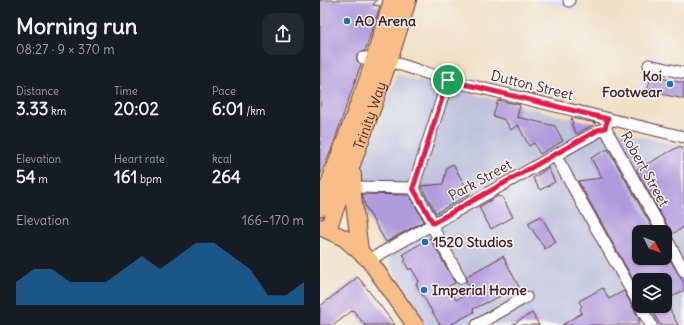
<!DOCTYPE html>
<meta charset="utf-8">
<style>
:root{--surface:#171b24;--page:#242831;--text:#f1f3f6;--muted:#9ea1a6;--accent:#1f6fb2}
body{margin:0;font-family:Delius,sans-serif;background:var(--page);color:var(--text);height:100vh;display:flex;flex-direction:column;font-size:15px;white-space:nowrap}
*{box-sizing:border-box;margin:0}
p{font-size:13px;color:var(--muted)}
.icon{flex:none;width:22px;height:22px;fill:none;stroke:currentColor;stroke-width:2;stroke-linecap:round;stroke-linejoin:round}
.map{position:relative;flex:1;overflow:hidden}
.details{display:flex;flex-direction:column;background:var(--surface);width:320px}
.details>*{flex:none}
.needle{width:26px;rotate:132deg}
.tools{position:absolute;left:312px;top:225px;display:grid;gap:8px}
.tools a{display:grid;place-items:center;width:40px;height:40px;border-radius:8px;background:var(--surface);box-shadow:0 1px 3px #0004;font-size:20px}
.pin{position:absolute;display:grid;place-items:center;width:34px;height:34px;color:#fff;margin:-17px;border:2px solid #fff;border-radius:50%;box-shadow:0 1px 4px #0007}
.round{display:grid;place-items:center;flex:none;width:42px;height:42px;border-radius:12px;background:var(--page)}
.head{display:flex;align-items:center;justify-content:space-between;height:68px;padding:0 16px}
h1{font-size:22px;font-weight:700;line-height:30px}
.figures{display:grid;grid-template-columns:repeat(3,1fr);gap:6px;height:68px;padding:4px 16px}
.figures div{display:grid;align-content:center}
.figures b{font-size:17px;font-weight:700}
.figures small{font-size:11px;font-weight:400}
.figures p{font-size:11px}
.chart{height:112px;padding:8px 16px}
.chart p{display:flex;justify-content:space-between}
.chart svg{width:100%;height:72px;margin-top:4px;fill:var(--accent);opacity:.7}
main{display:flex;flex:1;min-height:0}
.map>svg:first-child{display:block}
.built{fill:#d9d7f7}
.industrial{fill:#c0c2dd;fill-rule:evenodd}
.building{fill:#b09adc}
.lines{fill:none;stroke-linecap:round;stroke-linejoin:round}
.minor-casing{stroke:#633c42;stroke-width:13}
.highway-casing{stroke:#633c42;stroke-width:18}
.minor{stroke:#fff;stroke-width:11}
.highway{stroke:#f7be88;stroke-width:16}
.route-casing{stroke:#fff;stroke-width:8}
.route{stroke:#e11d48;stroke-width:5}
.poi-dot{fill:#1f6fb2;stroke:#f6f6f2;stroke-width:1.5}
.labels{text-anchor:middle;dominant-baseline:central;stroke-width:3;stroke-linejoin:round;paint-order:stroke}
.poi-label{font-size:14px;font-weight:bold;fill:#4a1f2b;stroke:#f6f6f2;text-anchor:start}
.street-label{font-size:14px;fill:#4a1f2b;stroke:#f6f6f2}
</style>
<main>
<section class="details">
<div class="head"><div><h1>Morning run</h1><p>08:27 · 9 × 370 m</p></div><a class="round"><svg class="icon" aria-label="share" viewBox="0 0 24 24"><path d="M12 15V3M7 8l5-5 5 5M5 13v7h14v-7"/></svg></a></div>
<div class="figures">
<div><p>Distance</p><b>3.33<small> km</small></b></div>
<div><p>Time</p><b>20:02</b></div>
<div><p>Pace</p><b>6:01<small> /km</small></b></div>
</div>
<div class="figures">
<div><p>Elevation</p><b>54<small> m</small></b></div>
<div><p>Heart rate</p><b>161<small> bpm</small></b></div>
<div><p>kcal</p><b>264</b></div>
</div>
<div class="chart"><p><span>Elevation</span>166–170 m</p>
<svg viewBox="0 0 160 44" preserveAspectRatio="none"><path d="M0 44V30L10 22L20 22L30 30L40 30L50 30L60 22L70 14L80 22L90 14L100 6L110 6L120 14L130 22L140 38L150 38L160 30V44z"/></svg>
</div>
</section>
<div class="map">
<svg width="364" height="325" viewBox="0 0 364 325">
<rect width="100%" height="100%" fill="#f6f6f2"/>
<filter id="ink" filterUnits="userSpaceOnUse"><feTurbulence type="fractalNoise" baseFrequency=".025" numOctaves="2"/><feDisplacementMap in="SourceGraphic" scale="8" xChannelSelector="R" yChannelSelector="G"/><feConvolveMatrix kernelMatrix="1 2 1 2 8 2 1 2 1" color-interpolation-filters="sRGB"/></filter>
<filter id="wash" filterUnits="userSpaceOnUse"><feTurbulence type="fractalNoise" baseFrequency=".012" numOctaves="4" result="noise"/><feDisplacementMap in="SourceGraphic" scale="16" xChannelSelector="R" yChannelSelector="G"/><feGaussianBlur stdDeviation="0.9" result="paint"/><feColorMatrix in="noise" values="0 0 0 0 0 0 0 0 0 0 0 0 0 0 0 0 0 1.4 0 .05"/><feComposite in="paint" operator="in"/></filter>
<g filter="url(#wash)">
<rect width="100%" height="100%" fill="#f1e0c5"/>
<!-- built -->
<path class="built" d="M214,0h45l-3,11z
M328,54l12,3 1,5 23,5v33l-46,-10z"/>
<!-- industrial -->
<path class="industrial" d="M77,75l287,72v178h-264l-60,-125 -1,-24zM319,232h26v26h-26zM319,280h26v26h-26z"/>
<g id="blocks">
<!-- building -->
<path class="building" d="M0,0h57l-4,5 7,1 -15,45 -5,1 -3,3v6l4,3 -30,86 -11,26z
M331,76l33,7v16l-37,-8z
M178,100l22,5 -3,12 38,9 8,15 -23,13 -6,-11 -5,3 -11,-21 -7,5 -6,-10 -12,-4z
M251,118l25,5 -19,11 -6,-10 2,-1z
M360,146l4,6v75l-12,7 -36,-64z
M288,149l47,83h-16v26h30l15,25v7l-19,11v-21h-26v10l-61,-109 24,-3 -11,-20z
M133,164l17,30 -34,19 -15,-27 22,-2 4,-17z
M228,168l7,14 -15,8 -7,-12z
M42,194l47,1 15,26 -38,21 -20,-34z
M178,196l4,1 11,20 -22,12 -12,-22z
M221,216l15,26 -11,7 -17,-26z
M110,238l25,45 -6,3 7,14 16,-9 -6,-10 1,-5 36,-20 16,31 -46,22 1,3 -24,13h-10l-24,-41 3,-3 -8,-13 -2,2 -5,-9 2,-1 -3,-6z
M38,277l37,48h-30l-12,-15 -19,15h-14v-19z
M283,288l6,11 15,-8 15,27v7h-77l20,-12 -2,-4 2,-2 -3,-6z
M348,306l10,19h-18l-6,-11z
M212,313l7,12h-28z"/>
</g>
</g>
<g filter="url(#ink)">
<use href="#blocks" fill-opacity="0" stroke="#633c42" stroke-width="1"/>
<g class="lines">
<!-- minor casing -->
<g class="minor-casing">
<path id="minor" d="M249,1v-1
M43,58h11l15,3 59,19 236,57
M329,65l35,8
M288,122l-3,6 58,104
M235,155l84,149
M32,187l61,1
M93,188l35,-108
M93,188l20,35 1,7 26,48
M345,236l19,35
M49,260l210,-118 26,-14
M320,306l11,19
M157,325l49,-28"/>
</g>
<!-- highway casing -->
<g class="highway-casing">
<g id="highway">
<path d="M33,175v20l7,56"/>
<path d="M0,208l48,-130 24,-78"/>
<path d="M0,227l24,11 25,22 46,65"/>
<path id="s1" d="M8,229c28,-75 57,-151 80,-229"/>
</g>
</g>
<!-- minor -->
<use href="#minor" class="minor"/>
<!-- highway -->
<use href="#highway" class="highway"/>
</g>
</g>
<g class="lines" filter="url(#ink)">
<!-- route casing -->
<g class="route-casing">
<path id="route" d="M128,80l160,39 -3,9 -7,2 -165,93 -20,-35z"/>
</g>
<!-- route -->
<use href="#route" class="route"/>
</g>
<!-- markers -->
<g class="poi-dot">
<circle cx="27" cy="21" r="4"/>
<circle cx="350" cy="84" r="4"/>
<circle cx="105" cy="242" r="4"/>
<circle cx="104" cy="290" r="4"/>
</g>
<g class="labels">
<!-- poi labels -->
<g class="poi-label">
<text x="35" y="21">AO Arena</text>
<text x="342" y="76" text-anchor="end">Koi<tspan x="342" dy="16">Footwear</tspan></text>
<text x="113" y="242">1520 Studios</text>
<text x="112" y="290">Imperial Home</text>
</g>
<!-- street labels -->
<g class="street-label">
<text transform="translate(212 85) rotate(14)">Dutton Street</text>
<text stroke="none"><textPath href="#s1" startOffset="121">Trinity Way</textPath></text>
<text transform="translate(325 169) rotate(61)">Robert Street</text>
<text transform="translate(160 180) rotate(-29)">Park Street</text>
</g>
</g>
</svg>
<div class="tools">
<a><svg class="needle" viewBox="-14 -14 28 28"><path d="M0-13l5 13h-10z" fill="#e53935"/><path d="M0 13l5-13h-10z" fill="#9ea1a6"/></svg></a>
<a><svg class="icon" aria-label="layers" viewBox="0 0 24 24"><path d="M12 4l9 5-9 5-9-5zM3 14l9 5 9-5"/></svg></a>
</div>
<div class="pin" style="left:128px;top:80px;background:#1e9e55"><svg class="icon" aria-label="arrive" viewBox="0 0 24 24"><path d="M6 21V4h12l-3 4 3 4H6"/></svg></div>
</div>
</main>
